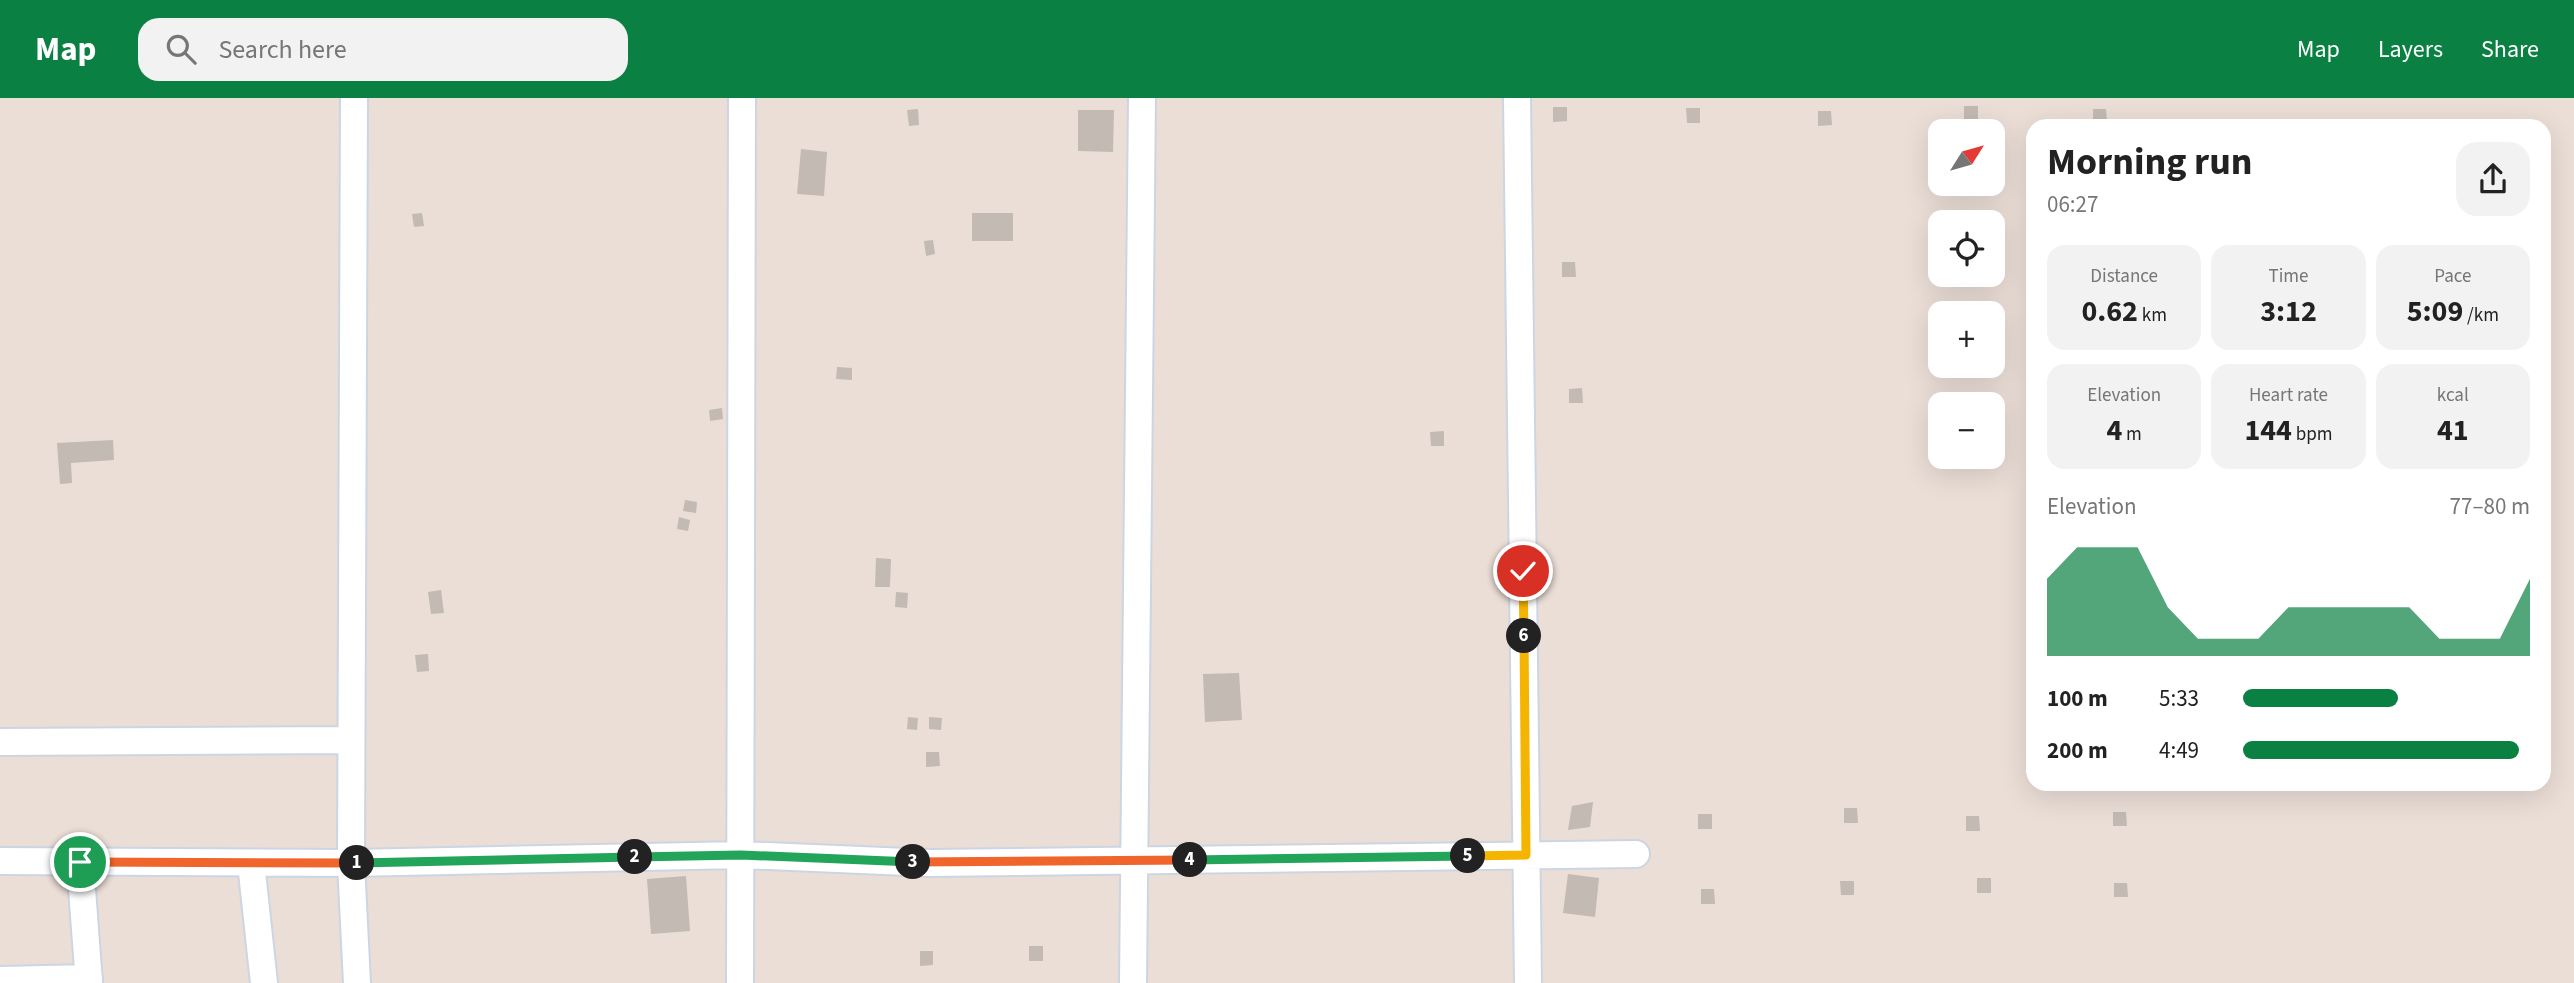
<!DOCTYPE html>
<meta charset="utf-8">
<style>
:root{--surface:#fff;--page:#f2f2f2;--text:#222;--muted:#767676;--accent:#0b8043}
body{margin:0;font-family:"Source Sans 3",sans-serif;background:var(--page);color:var(--text);height:100vh;display:flex;flex-direction:column;font-size:26px;white-space:nowrap}
*{box-sizing:border-box;margin:0}
p{font-size:23px;color:var(--muted)}
.icon{flex:none;width:38px;height:38px;fill:none;stroke:currentColor;stroke-width:2;stroke-linecap:round;stroke-linejoin:round}
.map{position:relative;flex:1;overflow:hidden}
.panel{position:absolute;left:2026px;top:21px;width:525px;height:672px;display:flex;flex-direction:column;background:var(--surface);border-radius:21px;box-shadow:0 7px 28px #0002}
.panel>*{flex:none}
.needle{width:46px;rotate:53deg}
.tools{position:absolute;left:1928px;top:21px;display:grid;gap:14px}
.tools a{display:grid;place-items:center;width:77px;height:77px;border-radius:14px;background:var(--surface);box-shadow:0 7px 28px #0002;font-size:35px}
.pin{position:absolute;display:grid;place-items:center;width:60px;height:60px;color:#fff;margin:-30px;border:4px solid #fff;border-radius:50%;box-shadow:0 2px 7px #0007}
.km{position:absolute;width:35px;height:35px;margin:-18px;border-radius:50%;background:#222;color:#fff;font-size:19px;line-height:35px;text-align:center}
.round{display:grid;place-items:center;flex:none;width:74px;height:74px;border-radius:21px;background:var(--page)}
.summary{display:flex;align-items:center;justify-content:space-between;height:119px;padding:0 21px}
h1{font-size:38px;font-weight:700;line-height:52px}
.stats{display:grid;grid-template-columns:repeat(3,1fr);gap:10px;height:119px;padding:7px 21px}
.stats div{display:grid;align-content:center;border-radius:18px;background:var(--page);text-align:center}
.stats b{font-size:30px;font-weight:700}
.stats small{font-size:19px;font-weight:400}
.stats p{font-size:19px}
.chart{height:196px;padding:14px 21px}
.chart p{display:flex;justify-content:space-between}
.chart svg{width:100%;height:126px;margin-top:7px;fill:var(--accent);opacity:.7}
ul{padding:0 21px;list-style:none;font-size:23px}
li{display:grid;grid-template-columns:112px 84px 1fr;align-items:center;height:52px}
li i{height:18px;border-radius:9px;background:var(--accent)}
header{display:flex;align-items:center;gap:42px;box-sizing:border-box;height:98px;padding:0 35px;background:var(--accent);color:#fff}
header strong{font-size:33px}
nav{display:flex;gap:38px;margin-inline-start:auto;font-size:24px}
.search{width:490px;height:63px;background:var(--page);display:flex;align-items:center;gap:18px;box-sizing:border-box;padding:0 24px;border-radius:21px;color:var(--muted);font-size:26px}
.map>svg:first-child{display:block}
.building{fill:#c2bab3}
.lines{fill:none;stroke-linecap:round;stroke-linejoin:round}
.minor-casing{stroke:#ccd5e2;stroke-width:30}
.minor{stroke:#fff;stroke-width:26}
.split-1-casing{stroke:#fff;stroke-width:14}
.split-2-casing{stroke:#fff;stroke-width:14}
.split-3-casing{stroke:#fff;stroke-width:14}
.split-4-casing{stroke:#fff;stroke-width:14}
.split-5-casing{stroke:#fff;stroke-width:14}
.split-6-casing{stroke:#fff;stroke-width:14}
.split-7-casing{stroke:#fff;stroke-width:14}
.split-1{stroke:#f0652b;stroke-width:9}
.split-2{stroke:#22a559;stroke-width:9}
.split-3{stroke:#22a559;stroke-width:9}
.split-4{stroke:#f0652b;stroke-width:9}
.split-5{stroke:#22a559;stroke-width:9}
.split-6{stroke:#f5b400;stroke-width:9}
.split-7{stroke:#f5b400;stroke-width:9}
</style>
<header>
<strong>Map</strong>
<div class="search"><svg class="icon" aria-label="search" viewBox="0 0 24 24"><circle cx="10" cy="10" r="6"/><path d="M15 15l6 6"/></svg>Search here</div>
<nav><a>Map</a><a>Layers</a><a>Share</a></nav>
</header>
<div class="map">
<svg width="2574" height="885" viewBox="0 0 2574 885">
<rect width="100%" height="100%" fill="#ebded7"/>
<!-- building -->
<path class="building" d="M1964,8h14v14h-14z
M1553,9h14v14l-14,1z
M1686,10h14v15h-13z
M918,11l1,16 -10,1 -2,-16z
M2093,11h13l1,14h-14z
M1078,12h36l-1,42 -35,-1z
M1818,13h13l1,14 -14,1z
M801,51l26,3 -3,44 -27,-2z
M422,115l2,13 -10,1 -2,-13z
M972,115h41v28h-41z
M933,142l2,14 -9,2 -2,-15z
M1562,164h13l1,15h-14z
M837,269l15,1v12l-16,-1z
M1582,290l1,15h-14v-14z
M722,310l1,11 -13,2 -1,-11z
M1444,333v15h-13l-1,-14z
M113,342l1,20 -43,3 1,20 -12,1 -3,-41z
M685,402l12,2 -1,11 -13,-2z
M679,419l11,3 -2,11 -11,-2z
M876,460l15,1 -1,28h-15z
M441,492l3,23 -13,1 -3,-22z
M896,494l12,1 -1,15 -12,-1z
M428,556l1,17 -12,1 -2,-17z
M1239,575l3,47 -37,2 -2,-48z
M908,619l10,1 -1,12 -10,-1z
M929,619l13,1 -1,12 -12,-1z
M926,654h13l1,14 -14,1z
M1593,704l-3,25 -22,3 4,-24z
M1844,710h13l1,15h-14z
M2113,714h13l1,14h-14z
M1698,716h14v15h-14z
M1966,718h13l1,15h-14z
M1568,776l31,4 -4,39 -32,-4z
M686,778l4,55 -39,3 -4,-55z
M1977,780h14v15h-14z
M1840,783h14v14h-13z
M2114,785h13l1,14h-14z
M1701,791h13l1,15h-14z
M1029,848h14v15h-14z
M920,853h13v14l-13,1z"/>
<g class="lines">
<!-- minor casing -->
<g class="minor-casing">
<path id="minor" d="M354,0l-3,765 6,120
M1517,0l11,885
M0,644l351,-2
M0,763l351,2 391,-8 188,8 706,-9
M80,764l9,121
M251,765l13,120
M0,882l89,-2
M740,885l2,-885
M1133,885l9,-885"/>
</g>
<!-- minor -->
<use href="#minor" class="minor"/>
</g>
<g class="lines">
<!-- split-1 casing -->
<g class="split-1-casing">
<path id="split-1" d="M80,764l277,1"/>
</g>
<!-- split-2 casing -->
<g class="split-2-casing">
<path id="split-2" d="M357,765l278,-6"/>
</g>
<!-- split-3 casing -->
<g class="split-3-casing">
<path id="split-3" d="M635,759l106,-2 172,7"/>
</g>
<!-- split-4 casing -->
<g class="split-4-casing">
<path id="split-4" d="M913,764l277,-2"/>
</g>
<!-- split-5 casing -->
<g class="split-5-casing">
<path id="split-5" d="M1190,762l278,-4"/>
</g>
<!-- split-6 casing -->
<g class="split-6-casing">
<path id="split-6" d="M1468,758l58,-1 -2,-219"/>
</g>
<!-- split-7 casing -->
<g class="split-7-casing">
<path id="split-7" d="M1523,473l1,65"/>
</g>
<!-- split-1 -->
<use href="#split-1" class="split-1"/>
<!-- split-2 -->
<use href="#split-2" class="split-2"/>
<!-- split-3 -->
<use href="#split-3" class="split-3"/>
<!-- split-4 -->
<use href="#split-4" class="split-4"/>
<!-- split-5 -->
<use href="#split-5" class="split-5"/>
<!-- split-6 -->
<use href="#split-6" class="split-6"/>
<!-- split-7 -->
<use href="#split-7" class="split-7"/>
</g>
</svg>
<div class="tools">
<a><svg class="needle" viewBox="-14 -14 28 28"><path d="M0-13l5 13h-10z" fill="#e53935"/><path d="M0 13l5-13h-10z" fill="#767676"/></svg></a>
<a><svg class="icon" aria-label="locate" viewBox="0 0 24 24"><circle cx="12" cy="12" r="6"/><path d="M12 2v4M12 18v4M2 12h4M18 12h4"/></svg></a>
<a>+</a>
<a>−</a>
</div>
<div class="pin" style="left:80px;top:764px;background:#1e9e55"><svg class="icon" aria-label="arrive" viewBox="0 0 24 24"><path d="M6 21V4h12l-3 4 3 4H6"/></svg></div>
<div class="pin" style="left:1523px;top:473px;background:#d93025"><svg class="icon" aria-label="check" viewBox="0 0 24 24"><path d="M5 12l5 5 9-10"/></svg></div>
<b class="km" style="left:357px;top:765px">1</b>
<b class="km" style="left:635px;top:759px">2</b>
<b class="km" style="left:913px;top:764px">3</b>
<b class="km" style="left:1190px;top:762px">4</b>
<b class="km" style="left:1468px;top:758px">5</b>
<b class="km" style="left:1524px;top:538px">6</b>
<section class="panel">
<div class="summary"><div><h1>Morning run</h1><p>06:27</p></div><a class="round"><svg class="icon" aria-label="share" viewBox="0 0 24 24"><path d="M12 15V3M7 8l5-5 5 5M5 13v7h14v-7"/></svg></a></div>
<div class="stats">
<div><p>Distance</p><b>0.62<small> km</small></b></div>
<div><p>Time</p><b>3:12</b></div>
<div><p>Pace</p><b>5:09<small> /km</small></b></div>
</div>
<div class="stats">
<div><p>Elevation</p><b>4<small> m</small></b></div>
<div><p>Heart rate</p><b>144<small> bpm</small></b></div>
<div><p>kcal</p><b>41</b></div>
</div>
<div class="chart"><p><span>Elevation</span>77–80 m</p>
<svg viewBox="0 0 160 44" preserveAspectRatio="none"><path d="M0 44V17L10 6L20 6L30 6L40 27L50 38L60 38L70 38L80 27L90 27L100 27L110 27L120 27L130 38L140 38L150 38L160 17V44z"/></svg>
</div>
<ul>
<li><b>100 m</b>5:33<i style="width:54%"></i></li>
<li><b>200 m</b>4:49<i style="width:96%"></i></li>
</ul>
</section>
</div>
